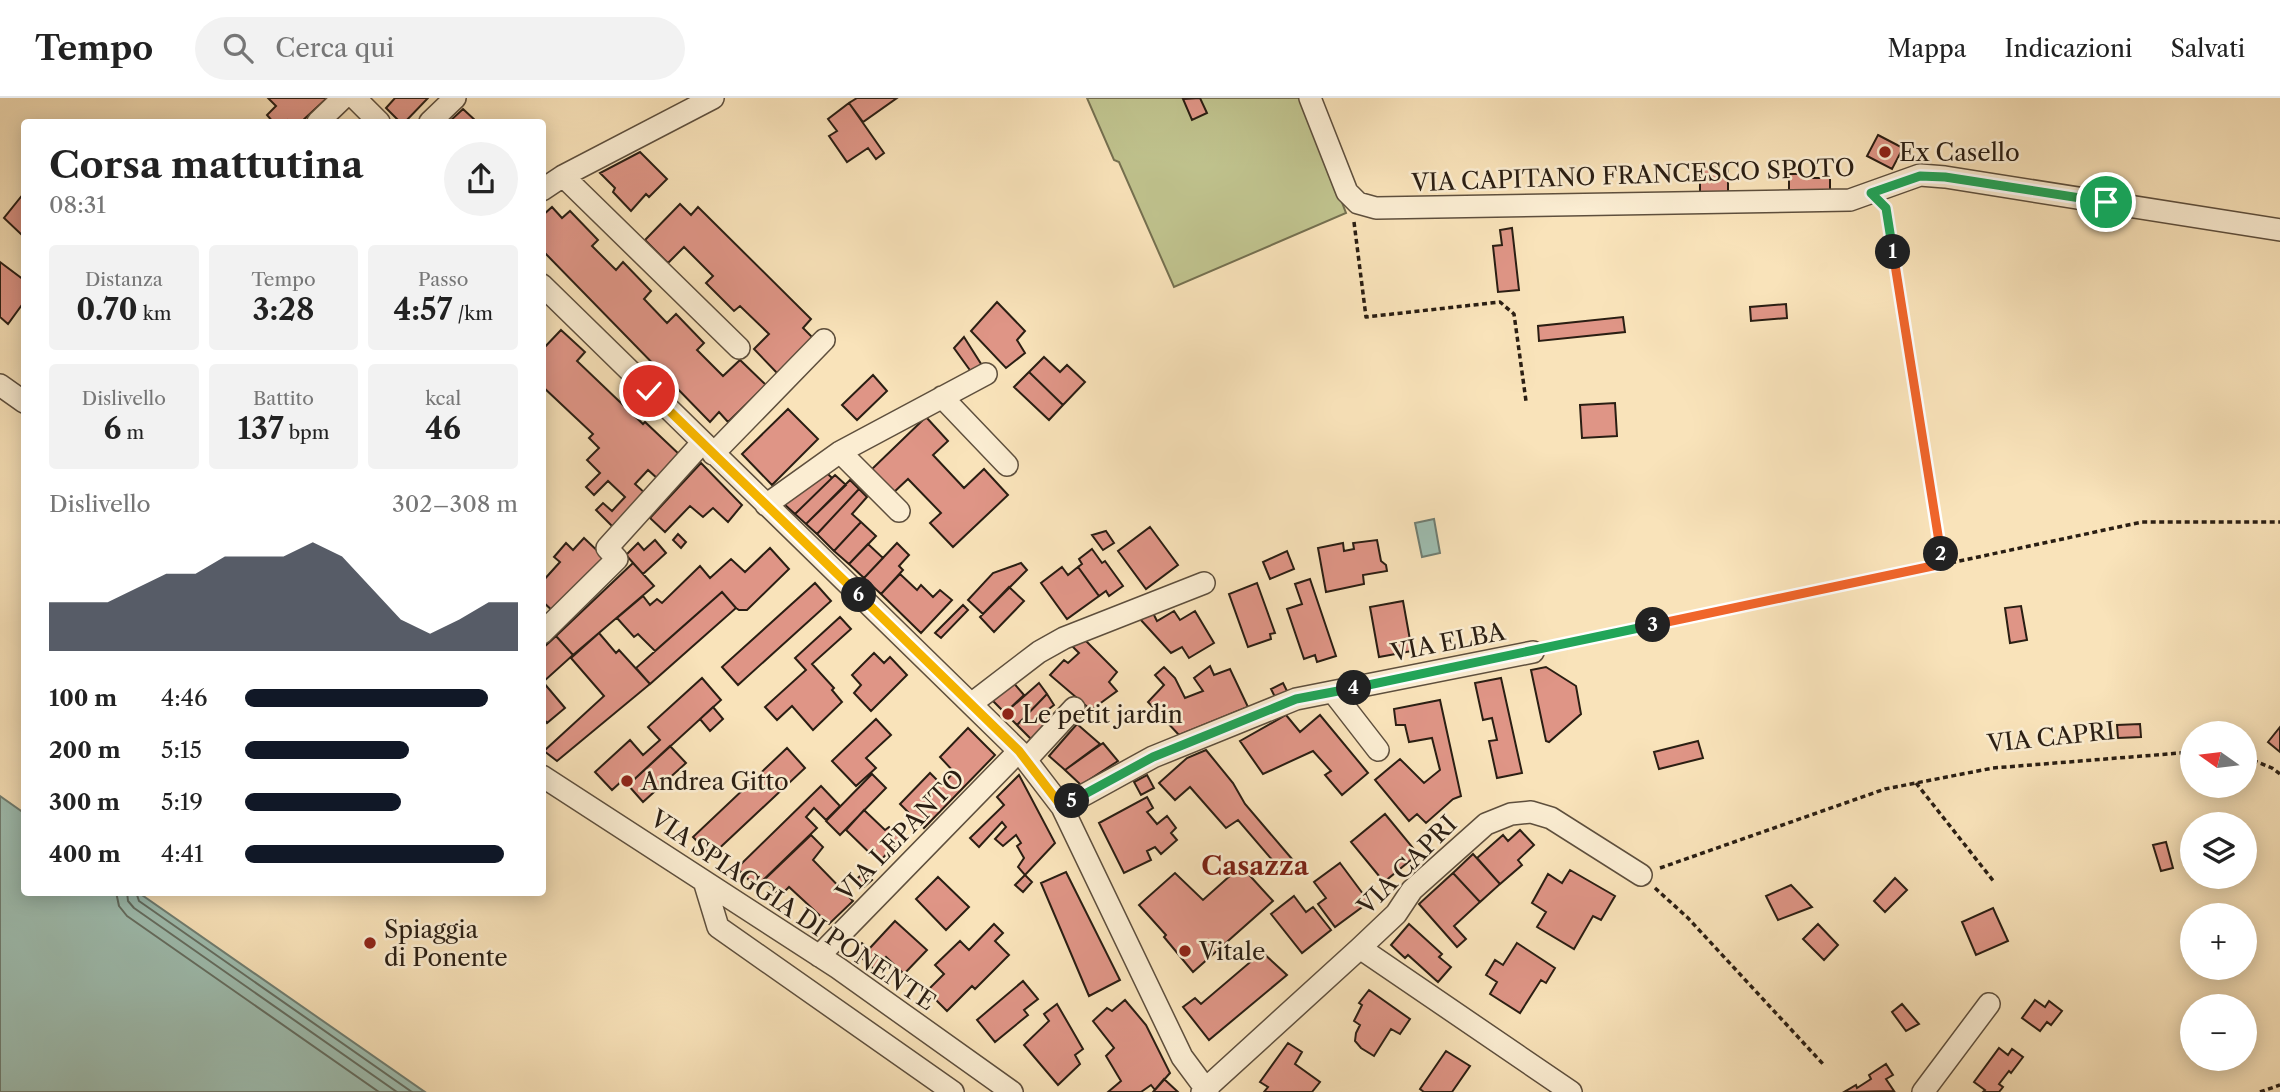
<!DOCTYPE html>
<html lang="it">
<meta charset="utf-8">
<style>
:root{--surface:#fff;--page:#f2f2f2;--text:#222;--muted:#767676;--line:#e0e0e0;--accent:#111827}
body{margin:0;font-family:"Libre Caslon Text",serif;background:var(--page);color:var(--text);height:100vh;display:flex;flex-direction:column;font-size:26px;white-space:nowrap}
*{box-sizing:border-box;margin:0}
p{font-size:23px;color:var(--muted)}
.icon{flex:none;width:38px;height:38px;fill:none;stroke:currentColor;stroke-width:2;stroke-linecap:round;stroke-linejoin:round}
.map{position:relative;flex:1;overflow:hidden}
.sheet{position:absolute;left:21px;top:21px;width:525px;height:777px;display:flex;flex-direction:column;background:var(--surface);border-radius:7px;box-shadow:0 4px 18px #0003}
.sheet>*{flex:none}
.needle{width:46px;rotate:284deg}
.tools{position:absolute;left:2180px;top:623px;display:grid;gap:14px}
.tools a{display:grid;place-items:center;width:77px;height:77px;border-radius:50%;background:var(--surface);box-shadow:0 4px 18px #0003;font-size:35px}
.pin{position:absolute;display:grid;place-items:center;width:60px;height:60px;color:#fff;margin:-30px;border:4px solid #fff;border-radius:50%;box-shadow:0 2px 7px #0007}
.km{position:absolute;width:35px;height:35px;margin:-18px;border-radius:50%;background:#222;color:#fff;font-size:19px;line-height:35px;text-align:center}
.round{display:grid;place-items:center;flex:none;width:74px;height:74px;border-radius:37px;background:var(--page)}
.overview{display:flex;align-items:center;justify-content:space-between;height:119px;padding:0 28px}
h1{font-size:38px;font-weight:700;line-height:52px}
.figures{display:grid;grid-template-columns:repeat(3,1fr);gap:10px;height:119px;padding:7px 28px}
.figures div{display:grid;align-content:center;border-radius:7px;background:var(--page);text-align:center}
.figures b{font-size:30px;font-weight:700}
.figures small{font-size:19px;font-weight:400}
.figures p{font-size:19px}
.chart{height:196px;padding:14px 28px}
.chart p{display:flex;justify-content:space-between}
.chart svg{width:100%;height:126px;margin-top:7px;fill:var(--accent);opacity:.7}
ul{padding:0 28px;list-style:none;font-size:23px}
li{display:grid;grid-template-columns:112px 84px 1fr;align-items:center;height:52px}
li i{height:18px;border-radius:9px;background:var(--accent)}
header{display:flex;align-items:center;gap:42px;box-sizing:border-box;height:98px;padding:0 35px;background:var(--surface);border-bottom:2px solid var(--line)}
header strong{font-size:33px}
nav{display:flex;gap:38px;margin-inline-start:auto;font-size:24px}
.search{width:490px;height:63px;background:var(--page);display:flex;align-items:center;gap:18px;box-sizing:border-box;padding:0 24px;border-radius:38px;color:var(--muted);font-size:26px}
.map>svg:first-child{display:block}
.green{fill:#c0c38e;stroke:#757050;stroke-width:2}
.water{fill:#9ebeb1;stroke:#707e72;stroke-width:2}
.lines{fill:none;stroke-linecap:round;stroke-linejoin:round}
.shore{stroke:#646e62;stroke-width:2}
.building{fill:#df9586;stroke:#2a1e13;stroke-width:2}
.minor-casing{stroke:#5e4f3d;stroke-width:24}
.path{stroke:#2a1e13;stroke-width:3.5;stroke-dasharray:5 3.5;stroke-linecap:butt}
.minor{stroke:#fbedd2;stroke-width:21}
.split-1-casing{stroke:#fff;stroke-width:14}
.split-2-casing{stroke:#fff;stroke-width:14}
.split-3-casing{stroke:#fff;stroke-width:14}
.split-4-casing{stroke:#fff;stroke-width:14}
.split-5-casing{stroke:#fff;stroke-width:14}
.split-6-casing{stroke:#fff;stroke-width:14}
.split-7-casing{stroke:#fff;stroke-width:14}
.split-1{stroke:#22a559;stroke-width:9}
.split-2{stroke:#f0652b;stroke-width:9}
.split-3{stroke:#f0652b;stroke-width:9}
.split-4{stroke:#22a559;stroke-width:9}
.split-5{stroke:#22a559;stroke-width:9}
.split-6{stroke:#f5b400;stroke-width:9}
.split-7{stroke:#f5b400;stroke-width:9}
.poi-dot{fill:#8f2418;stroke:#fbedd2;stroke-width:2.5}
.labels{text-anchor:middle;dominant-baseline:central;stroke-width:5;stroke-linejoin:round;paint-order:stroke}
.poi-label{font-size:24px;fill:#2a1e13;stroke:#fbedd2;text-anchor:start}
.street-label{font-size:24px;fill:#2a1e13;stroke:#fbedd2}
.neighbourhood-label{font-size:26px;font-weight:bold;fill:#7a1f14;stroke:#fbedd2}
</style>
<header>
<strong>Tempo</strong>
<div class="search"><svg class="icon" aria-label="search" viewBox="0 0 24 24"><circle cx="10" cy="10" r="6"/><path d="M15 15l6 6"/></svg>Cerca qui</div>
<nav><a>Mappa</a><a>Indicazioni</a><a>Salvati</a></nav>
</header>
<div class="map">
<svg width="2280" height="994" viewBox="0 0 2280 994">
<rect width="100%" height="100%" fill="#f9e3ba"/>
<filter id="stains"><feTurbulence type="fractalNoise" baseFrequency=".00286" numOctaves="4"/><feColorMatrix values="0 0 0 0 .2 0 0 0 0 .09 0 0 0 0 .02 0 0 0 .5 -.17"/></filter>
<radialGradient id="worn" r=".72"><stop offset=".6" stop-color="#630" stop-opacity="0"/><stop offset="1" stop-color="#630" stop-opacity=".3"/></radialGradient>
<!-- green -->
<path class="green" d="M1087,0h215l44,115 -172,74 -55,-125 -5,-2z"/>
<!-- water -->
<path class="water" d="M1434,421l6,34 -18,4 -7,-34z
M0,698l24,17v79l115,1 286,199h-425z"/>
<g class="lines">
<!-- shore -->
<path class="shore" d="M116,794l3,14 8,10 252,176
M127,794l1,9 6,7 263,184
M136,794l3,9 273,191"/>
</g>
<!-- building -->
<path class="building" d="M268,0h58v1l-25,23h-10l-3,-2 -2,2h-13l-6,-7 9,-9z
M395,0h33l-23,24h-5l-14,-14z
M857,0h40l-34,24 -14,-19z
M1200,0l7,15 -15,7 -9,-21z
M849,5l35,50 -8,6 -8,-11 -21,14 -18,-26 8,-5 -9,-12z
M463,11l14,13h-28z
M1878,37l25,13 -11,21 -25,-13z
M640,54l27,27 -18,18 -3,-3 -15,17 -18,-19 2,-4 -15,-15z
M1700,69l28,1v26l-28,-1z
M1789,76h13v4h28v16h-41z
M24,95v44l-20,-19z
M680,106l11,11 7,-8 113,112 -8,9 10,10 -35,36 -24,-25 15,-15 -29,-28 -6,5 -28,-28 7,-7 -29,-29 -16,16 -23,-23z
M552,109l10,11 8,-7 28,29 -6,6 24,24 7,-8 28,29 -7,8 23,24 9,-9 28,29 -7,7 26,26 17,-16 26,25 -38,37 -9,-10 -9,10 -168,-172v-34z
M1512,130l7,62 -21,2 -5,-46 9,-1 -2,-15z
M0,164l24,18v22l-16,22 -8,-7z
M997,204l28,29 -8,9 8,13 -19,15 -35,-37z
M1786,206l1,14 -36,3 -1,-14z
M1623,219l2,15 -86,9 -1,-15z
M561,232l24,22 -8,9 66,63 2,-2 35,33 -22,24 -10,-9 -13,14 12,11 -32,34 -19,-19 7,-7 9,8 13,-14 -17,-16 -14,14 -8,-8 14,-14 -13,-13 12,-12 -10,-10 4,-4 -51,-48v-36z
M964,239l19,30 -11,6 -18,-25z
M1044,259l16,15 7,-7 18,17 -22,23 -34,-33z
M1029,274l34,33 -14,15 -35,-33z
M873,277l14,16 -30,29 -15,-15z
M1615,305l2,33 -35,2 -2,-33z
M788,311l30,30 -46,46 -30,-31z
M926,319l22,24 -15,14 31,33 20,-19 24,26 -55,52 -23,-24 11,-10 -33,-34 -15,14 -22,-23z
M701,365l41,42 -14,17 -15,-14 -10,9 -13,-11 -25,26 -15,-14z
M825,373l7,7 -37,36 -13,-12z
M835,377l11,10 -40,39 -11,-10z
M850,382l9,9 -42,45 -11,-10z
M859,391l8,8 -15,17 9,8 -27,29 -17,-17z
M861,424l15,14 -27,28 -15,-13z
M1150,429l28,38 -32,24 -28,-38z
M1106,433l8,12 -11,7 -11,-15z
M678,436l8,8 -5,6 -8,-8z
M584,440l22,21 -50,55 -14,-13v-19l18,-20 -6,-5 12,-14 7,7z
M655,442l11,13 -23,21 -17,-19 12,-12 6,7z
M1377,442l4,21 5,4 1,6 -24,4 1,9 -38,8 -8,-44 25,-5 1,8 10,-2 -1,-6z
M897,445l12,12 -10,11 4,4 -22,24 -17,-16z
M868,446l15,14 -19,20 -15,-14z
M770,450l19,21 -42,41h-8l-3,-2 -14,-16 -67,59 -17,-17 -4,3 -17,-19 26,-22 7,9 7,-6 5,4 38,-37 10,12 21,-19 14,13z
M1092,451l10,14 3,-2 18,25 -14,10 -3,-5 -7,5 -21,-29 4,-3 -3,-5z
M1287,453l7,18 -24,10 -7,-17z
M633,465l21,23 -81,69 -17,-19z
M1021,465l6,7 -44,44 -15,-14 25,-27z
M1062,469l6,8 10,-8 21,29 -32,23 -26,-36z
M900,476l17,16 4,-5 12,12 7,-7 12,10 -31,33 -40,-39z
M1310,481l26,77 -19,6 -2,-7 -11,4 -17,-50 15,-5 -7,-20z
M815,485l16,18 -93,84 -16,-18z
M1257,485l18,50 -5,1 1,5 -23,8 -19,-53z
M1009,489l15,14 -30,31 -14,-15z
M722,494l14,16 -86,76 -14,-16z
M1403,503l9,50 -33,6 -9,-50z
M963,507l5,5 -27,28 -6,-5z
M2021,508l6,34 -17,3 -5,-35z
M1174,513l6,9 15,-9 19,32 -25,15 -7,-11 -11,6 -31,-34 13,-6 4,8z
M840,519l11,12 -39,35 22,24 -2,2 10,12 -29,28 -21,-24 -15,14 -12,-13 41,-37 -11,-12z
M599,535l17,20 3,-3 31,34 -93,77 -13,-10 60,-55 -33,-38z
M556,538l17,19 -30,27 22,26 -18,15 -5,-6v-68z
M1081,538l36,36 -8,10 8,9 -26,19 -41,-35 14,-15 4,3 11,-10 -10,-10z
M874,555l10,10 6,-6 17,18 -36,36 -17,-18 7,-8 -9,-10z
M1210,568l4,9 16,-6 18,38 -69,28 -31,-33 16,-17 -9,-10 9,-8 11,11 10,20 18,-7 -9,-13z
M1546,569l30,19 5,28 -32,28 -3,-1 -15,-71z
M702,580l19,22 -93,85 -5,-5 -11,10 -17,-18 35,-32 13,15 17,-15 -12,-13z
M1501,580l21,95 -25,5 -8,-37 8,-1 -5,-22 -9,2 -8,-37z
M1011,582l13,15 -19,18 -15,-15z
M1039,585l8,11 -30,31 -12,-12z
M1283,585l6,12 -12,6 -6,-12z
M1047,596l7,11 -9,7 6,9 -20,18 -14,-14z
M1440,602l21,96 -8,3 -27,24 -9,-9 -8,7 -34,-41 25,-21 24,24 16,-13 -8,-32 -23,4 -4,-17h-9l-2,-16z
M713,609l10,12 -13,12 -10,-12z
M1286,617l14,17 20,-17 48,58 -26,22 -17,-20 6,-4 -18,-20 -50,23 -23,-33z
M876,621l15,16 -25,23 10,10 -20,18 -24,-25z
M1077,626l23,20 -35,26 -16,-14z
M2140,626l1,13 -23,1 -1,-13z
M2280,629v25l-12,-10z
M968,630l27,27 -71,73 -24,-24 30,-31 12,12 12,-13 -14,-15z
M1698,643l5,17 -44,11 -5,-17z
M1103,645l15,18 -37,24 -16,-15z
M670,648l16,17 -43,39 -15,-17z
M787,650l18,20 -94,88 -18,-19z
M1206,652l27,33 12,21 47,55 -12,10 -42,-49 -12,8 -36,-41 -15,13 -16,-17 28,-25z
M872,676l14,14 -46,47 -14,-14z
M1019,677l36,68 -30,32 -7,-8 6,-9 -7,-12 4,-3 -5,-8 -13,11 -8,-7 11,-12 -4,-5 -23,25 -9,-9 34,-33 -7,-8z
M1147,677l7,13 -13,7 -7,-13z
M821,688l19,20 -14,14 -12,-12 -8,9 11,11 -61,59 -19,-19z
M1147,699l6,11 -6,4 10,12 10,-8 9,12 -5,5 6,7 -16,14 -6,-7 -8,4 4,9 -27,13 -25,-50z
M864,712l21,20 4,-3 12,12 -22,23 -33,-32z
M1385,716l33,40 -34,28 -33,-40z
M1520,732l14,15 -16,15 4,5 -22,19 -23,-26 26,-23 5,6z
M811,737l12,12 -10,13 40,41 -24,23 -40,-37 -9,9 -16,-16z
M2166,744l7,26 -12,3 -8,-26z
M1473,756l27,30 -20,18 -27,-29z
M1340,765l29,39 -34,25 -17,-23 8,-6 -12,-16z
M1241,768l32,35 -80,71 -29,-35 2,-2 -27,-30 36,-32 28,27z
M1570,772l45,26 -14,24 -8,-4 -19,33 -37,-22 9,-15 -14,-9 16,-29 14,9z
M864,774l8,8 -8,7 -8,-7z
M1066,774l54,108 -31,16 -48,-113z
M1453,775l27,29 -26,24 12,13 -9,8 -38,-43z
M1025,777l7,7 -9,10 -8,-7z
M938,779l31,30 -23,23 -30,-31z
M1895,780l12,12 -22,22 -11,-11z
M1791,787l21,22 -34,13 -12,-24z
M1294,798l12,16 7,-5 18,23 -29,23 -31,-39z
M1993,810l15,33 -32,14 -14,-33z
M895,823l32,29 -23,24 -18,-17 -12,12 -20,-18 8,-8 7,6z
M994,826l9,9 -8,8 14,14 -34,34 -3,-3 -25,25 -20,-20 17,-17 -9,-9 25,-24 9,9z
M1409,826l33,30 -3,3 12,10 -13,15 -30,-27 -3,3 -14,-13z
M1818,826l20,21 -14,15 -21,-21z
M1517,845l38,25 -9,15 -5,-3 -21,33 -30,-19 7,-12 -11,-7 9,-15 8,5z
M1262,854l25,23 -78,65 -26,-33 12,-9 6,6z
M1023,883l15,18 -14,11 4,5 -33,27 -18,-22z
M1369,892l41,29 -10,15 -9,-5 -17,27 -13,-8 -6,-7 1,-8 4,-8 -6,-4 8,-16 -3,-2z
M1125,902l21,25 24,48 -15,17 -4,-5 -10,7h-33l13,-11 -15,-25 8,-8 -21,-27 14,-13 5,3z
M2035,902l10,7 4,-6 13,10 -11,14 -4,-3 -7,9 -18,-13z
M1057,906l26,45 -8,6 5,9 -22,21 -34,-40 25,-24 -5,-7z
M1902,906l17,20 -13,7 -14,-19z
M1288,945l14,9 -7,12 25,18 -8,10h-48l4,-5 -8,-5z
M1999,950l9,7 4,-6 11,8 -12,16 -2,-2 -10,13 4,3 -4,5h-16l2,-2 -11,-8z
M1446,953l24,15 -18,26h-28l-4,-3z
M1886,966l7,11 -7,4 8,12 -50,1 12,-7 1,3 14,-9 -2,-4z
M1164,981l14,13h-25z"/>
<g class="lines">
<!-- minor casing -->
<g class="minor-casing">
<path id="minor" d="M355,0l24,24
M1310,0l37,94 11,11 18,5 474,-8 70,-25 25,2 335,53
M318,24l25,-24
M430,24l25,-24
M563,78l176,172
M542,92l21,-14 150,-78
M542,187l477,466 43,56 120,250 26,35
M0,287l24,17
M942,299l65,68
M840,354l59,59
M713,356l111,-114
M766,407l74,-53 146,-78
M542,535l75,-74 -10,-11 95,-105
M1333,594l45,58
M971,606l68,-52 25,-14 140,-55
M1026,662l48,-52
M542,678l296,192 174,124
M1062,709l91,-50 143,-58 237,-47
M704,783l14,46 235,165
M1360,850l211,144
M819,858l200,-205
M1202,994l158,-144 36,-34 16,-24 74,-66 25,-10 20,-2 20,6 90,57
M1923,994l66,-88"/>
</g>
<!-- path -->
<path class="path" d="M1885,109l57,357
M1354,124l12,95 134,-15 14,12 12,87
M1552,550l590,-126h138
M2245,659l27,11 8,6
M1916,685l79,100
M1660,770l225,-79 108,-21 200,-16
M1655,790l33,30 135,146
M2260,994l20,-7"/>
<!-- minor -->
<use href="#minor" class="minor"/>
</g>
<g class="lines">
<!-- split-1 casing -->
<g class="split-1-casing">
<path id="split-1" d="M1893,154l-7,-44 -15,-15 49,-17 25,1 161,25"/>
</g>
<!-- split-2 casing -->
<g class="split-2-casing">
<path id="split-2" d="M1893,154l48,302"/>
</g>
<!-- split-3 casing -->
<g class="split-3-casing">
<path id="split-3" d="M1653,527l289,-61 -1,-10"/>
</g>
<!-- split-4 casing -->
<g class="split-4-casing">
<path id="split-4" d="M1354,590l299,-63"/>
</g>
<!-- split-5 casing -->
<g class="split-5-casing">
<path id="split-5" d="M1072,703l81,-44 143,-58 58,-11"/>
</g>
<!-- split-6 casing -->
<g class="split-6-casing">
<path id="split-6" d="M859,497l160,156 43,56 10,-6"/>
</g>
<!-- split-7 casing -->
<g class="split-7-casing">
<path id="split-7" d="M649,293l210,204"/>
</g>
<!-- split-1 -->
<use href="#split-1" class="split-1"/>
<!-- split-2 -->
<use href="#split-2" class="split-2"/>
<!-- split-3 -->
<use href="#split-3" class="split-3"/>
<!-- split-4 -->
<use href="#split-4" class="split-4"/>
<!-- split-5 -->
<use href="#split-5" class="split-5"/>
<!-- split-6 -->
<use href="#split-6" class="split-6"/>
<!-- split-7 -->
<use href="#split-7" class="split-7"/>
</g>
<!-- markers -->
<g class="poi-dot">
<circle cx="1885" cy="54" r="7"/>
<circle cx="1008" cy="616" r="7"/>
<circle cx="627" cy="683" r="7"/>
<circle cx="370" cy="845" r="7"/>
<circle cx="1185" cy="853" r="7"/>
</g>
<g class="labels">
<!-- poi labels -->
<g class="poi-label">
<text x="1899" y="54">Ex Casello</text>
<text x="1022" y="616">Le petit jardin</text>
<text x="641" y="683">Andrea Gitto</text>
<text x="384" y="831">Spiaggia<tspan x="384" dy="28">di Ponente</tspan></text>
<text x="1199" y="853">Vitale</text>
</g>
<!-- street labels -->
<g class="street-label">
<text transform="translate(1633 77) rotate(-2)">VIA CAPITANO FRANCESCO SPOTO</text>
<text transform="translate(1448 544) rotate(-11)">VIA ELBA</text>
<text transform="translate(2051 639) rotate(-6)">VIA CAPRI</text>
<text transform="translate(900 737) rotate(-46)">VIA LEPANTO</text>
<text transform="translate(1407 767) rotate(-45)">VIA CAPRI</text>
<text transform="translate(793 812) rotate(34)">VIA SPIAGGIA DI PONENTE</text>
</g>
<!-- neighbourhood labels -->
<g class="neighbourhood-label">
<text x="1255" y="768">Casazza</text>
</g>
</g>
<rect width="100%" height="100%" filter="url(#stains)"/>
<rect width="100%" height="100%" fill="url(#worn)"/>
</svg>
<div class="tools">
<a><svg class="needle" viewBox="-14 -14 28 28"><path d="M0-13l5 13h-10z" fill="#e53935"/><path d="M0 13l5-13h-10z" fill="#767676"/></svg></a>
<a><svg class="icon" aria-label="layers" viewBox="0 0 24 24"><path d="M12 4l9 5-9 5-9-5zM3 14l9 5 9-5"/></svg></a>
<a>+</a>
<a>−</a>
</div>
<div class="pin" style="left:2106px;top:104px;background:#1e9e55"><svg class="icon" aria-label="arrive" viewBox="0 0 24 24"><path d="M6 21V4h12l-3 4 3 4H6"/></svg></div>
<div class="pin" style="left:649px;top:293px;background:#d93025"><svg class="icon" aria-label="check" viewBox="0 0 24 24"><path d="M5 12l5 5 9-10"/></svg></div>
<b class="km" style="left:1893px;top:154px">1</b>
<b class="km" style="left:1941px;top:456px">2</b>
<b class="km" style="left:1653px;top:527px">3</b>
<b class="km" style="left:1354px;top:590px">4</b>
<b class="km" style="left:1072px;top:703px">5</b>
<b class="km" style="left:859px;top:497px">6</b>
<section class="sheet">
<div class="overview"><div><h1>Corsa mattutina</h1><p>08:31</p></div><a class="round"><svg class="icon" aria-label="share" viewBox="0 0 24 24"><path d="M12 15V3M7 8l5-5 5 5M5 13v7h14v-7"/></svg></a></div>
<div class="figures">
<div><p>Distanza</p><b>0.70<small> km</small></b></div>
<div><p>Tempo</p><b>3:28</b></div>
<div><p>Passo</p><b>4:57<small> /km</small></b></div>
</div>
<div class="figures">
<div><p>Dislivello</p><b>6<small> m</small></b></div>
<div><p>Battito</p><b>137<small> bpm</small></b></div>
<div><p>kcal</p><b>46</b></div>
</div>
<div class="chart"><p><span>Dislivello</span>302–308 m</p>
<svg viewBox="0 0 160 44" preserveAspectRatio="none"><path d="M0 44V27L10 27L20 27L30 22L40 17L50 17L60 11L70 11L80 11L90 6L100 11L110 22L120 33L130 38L140 33L150 27L160 27V44z"/></svg>
</div>
<ul>
<li><b>100 m</b>4:46<i style="width:89%"></i></li>
<li><b>200 m</b>5:15<i style="width:60%"></i></li>
<li><b>300 m</b>5:19<i style="width:57%"></i></li>
<li><b>400 m</b>4:41<i style="width:95%"></i></li>
</ul>
</section>
</div>
